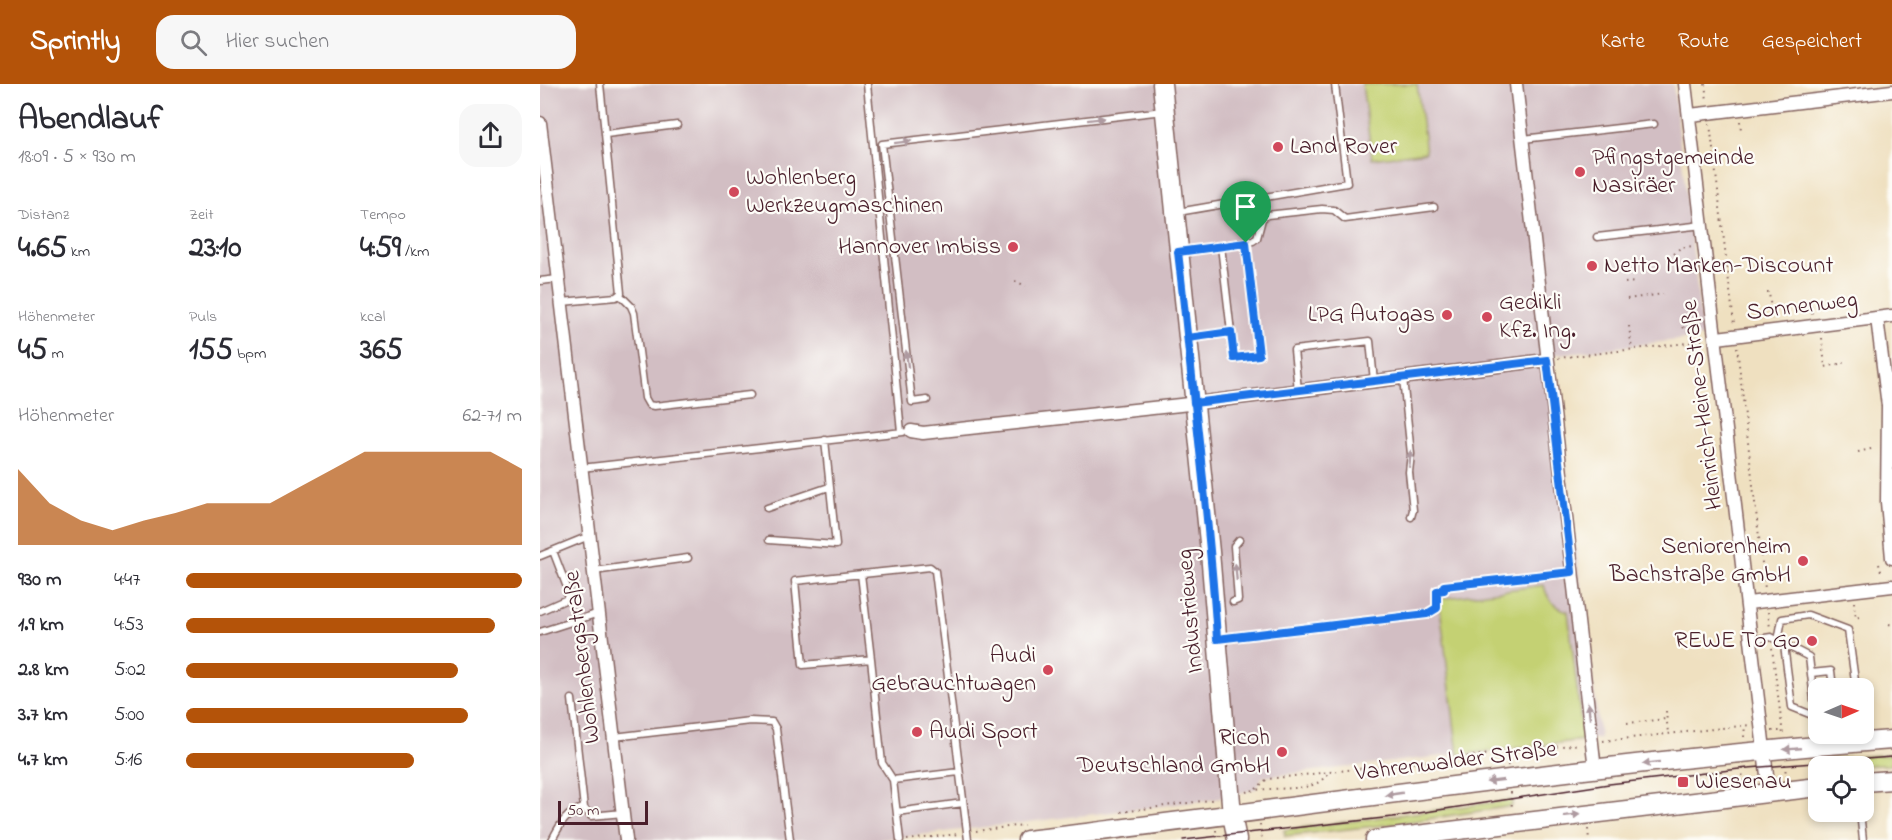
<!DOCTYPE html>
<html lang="de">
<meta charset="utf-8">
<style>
:root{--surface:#fff;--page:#f7f7f7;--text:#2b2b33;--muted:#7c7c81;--accent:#b45309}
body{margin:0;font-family:"Indie Flower",sans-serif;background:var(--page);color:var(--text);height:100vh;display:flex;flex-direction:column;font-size:22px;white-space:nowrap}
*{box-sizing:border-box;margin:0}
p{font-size:20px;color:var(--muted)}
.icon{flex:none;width:33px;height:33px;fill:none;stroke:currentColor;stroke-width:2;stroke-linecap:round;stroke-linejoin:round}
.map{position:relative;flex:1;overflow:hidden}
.panel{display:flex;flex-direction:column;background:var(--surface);width:540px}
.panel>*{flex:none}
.needle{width:39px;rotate:88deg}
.buttons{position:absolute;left:1268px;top:594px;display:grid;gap:12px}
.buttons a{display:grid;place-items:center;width:66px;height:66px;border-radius:12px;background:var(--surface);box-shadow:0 3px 9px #0003;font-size:30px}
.scale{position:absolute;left:18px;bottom:15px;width:90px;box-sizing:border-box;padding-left:6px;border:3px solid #4a1f2b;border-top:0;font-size:16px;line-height:21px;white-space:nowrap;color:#4a1f2b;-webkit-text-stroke:4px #fdfcf7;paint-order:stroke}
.pin{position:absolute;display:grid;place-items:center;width:51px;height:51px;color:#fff;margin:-62px -26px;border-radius:50% 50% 50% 0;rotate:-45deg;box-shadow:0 0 6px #0007}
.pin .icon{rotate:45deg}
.round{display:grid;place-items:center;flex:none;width:63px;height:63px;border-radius:18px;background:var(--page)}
.headline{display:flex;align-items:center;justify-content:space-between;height:102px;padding:0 18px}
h1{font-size:33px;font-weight:700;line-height:45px}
.figures{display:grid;grid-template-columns:repeat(3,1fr);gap:9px;height:102px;padding:6px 18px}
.figures div{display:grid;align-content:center}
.figures b{font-size:30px;font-weight:700}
.figures small{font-size:16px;font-weight:400}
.figures p{font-size:16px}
.chart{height:168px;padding:12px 18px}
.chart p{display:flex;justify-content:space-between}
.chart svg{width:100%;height:108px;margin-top:6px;fill:var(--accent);opacity:.7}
ul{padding:0 18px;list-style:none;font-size:20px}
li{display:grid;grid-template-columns:96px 72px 1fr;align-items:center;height:45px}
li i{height:15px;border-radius:8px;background:var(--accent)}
header{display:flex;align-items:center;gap:36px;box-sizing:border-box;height:84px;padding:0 30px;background:var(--accent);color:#fff}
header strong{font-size:28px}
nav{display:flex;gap:33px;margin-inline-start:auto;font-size:21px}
.search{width:420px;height:54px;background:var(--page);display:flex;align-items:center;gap:15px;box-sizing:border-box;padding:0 21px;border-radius:18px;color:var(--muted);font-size:22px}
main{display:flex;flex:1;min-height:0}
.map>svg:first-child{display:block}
.industrial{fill:#d2bec3}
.green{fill:#c4d173;stroke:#87784f;stroke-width:1.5}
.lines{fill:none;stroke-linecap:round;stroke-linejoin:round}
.lane-casing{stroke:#84635f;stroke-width:9}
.street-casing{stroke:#84635f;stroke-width:15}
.secondary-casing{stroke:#84635f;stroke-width:21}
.path{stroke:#84635f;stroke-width:2;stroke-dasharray:1.5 4.5;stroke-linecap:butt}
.lane{stroke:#fff;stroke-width:6}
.street{stroke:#fff;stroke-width:12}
.secondary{stroke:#fff;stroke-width:18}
.tram{stroke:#4a1f2b;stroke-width:1.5}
.oneway{fill:#ae9aa0}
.route-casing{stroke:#fff;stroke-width:12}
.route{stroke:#1a73e8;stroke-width:8}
.poi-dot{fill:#d1495b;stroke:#fdfcf7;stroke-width:2}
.labels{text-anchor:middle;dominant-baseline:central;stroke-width:4.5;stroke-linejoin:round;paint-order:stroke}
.poi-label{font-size:24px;fill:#4a1f2b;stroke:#fdfcf7;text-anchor:start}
.street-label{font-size:24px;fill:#4a1f2b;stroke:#fdfcf7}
</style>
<header>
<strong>Sprintly</strong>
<div class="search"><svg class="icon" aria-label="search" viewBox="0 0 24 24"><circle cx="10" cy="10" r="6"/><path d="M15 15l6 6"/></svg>Hier suchen</div>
<nav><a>Karte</a><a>Route</a><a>Gespeichert</a></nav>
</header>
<main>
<section class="panel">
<div class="headline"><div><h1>Abendlauf</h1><p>18:09 · 5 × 930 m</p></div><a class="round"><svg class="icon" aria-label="share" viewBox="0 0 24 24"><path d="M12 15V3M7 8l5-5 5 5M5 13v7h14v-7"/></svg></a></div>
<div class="figures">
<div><p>Distanz</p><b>4.65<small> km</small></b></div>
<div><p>Zeit</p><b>23:10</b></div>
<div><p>Tempo</p><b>4:59<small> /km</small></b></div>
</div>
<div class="figures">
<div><p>Höhenmeter</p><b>45<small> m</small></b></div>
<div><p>Puls</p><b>155<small> bpm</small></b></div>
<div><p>kcal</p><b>365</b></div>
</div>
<div class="chart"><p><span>Höhenmeter</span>62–71 m</p>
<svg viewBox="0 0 160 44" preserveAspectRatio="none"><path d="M0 44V13L10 27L20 34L30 38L40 34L50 31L60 27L70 27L80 27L90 20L100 13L110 6L120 6L130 6L140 6L150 6L160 13V44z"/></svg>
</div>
<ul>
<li><b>930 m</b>4:47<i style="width:100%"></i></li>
<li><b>1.9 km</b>4:53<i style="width:92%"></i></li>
<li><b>2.8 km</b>5:02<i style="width:81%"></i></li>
<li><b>3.7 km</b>5:00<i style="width:84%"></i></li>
<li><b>4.7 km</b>5:16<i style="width:68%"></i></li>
</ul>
</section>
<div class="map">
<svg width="1352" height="756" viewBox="0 0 1352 756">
<rect width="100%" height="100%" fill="#fdfcf7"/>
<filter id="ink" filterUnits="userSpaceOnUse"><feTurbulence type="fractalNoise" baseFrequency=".0167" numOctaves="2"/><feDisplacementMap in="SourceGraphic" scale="12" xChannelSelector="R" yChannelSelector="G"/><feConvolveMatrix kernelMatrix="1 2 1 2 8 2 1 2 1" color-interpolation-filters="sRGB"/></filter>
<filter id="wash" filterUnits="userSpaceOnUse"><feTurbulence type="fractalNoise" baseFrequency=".008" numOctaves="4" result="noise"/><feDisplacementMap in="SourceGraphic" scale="24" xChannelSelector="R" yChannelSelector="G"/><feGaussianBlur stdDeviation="1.35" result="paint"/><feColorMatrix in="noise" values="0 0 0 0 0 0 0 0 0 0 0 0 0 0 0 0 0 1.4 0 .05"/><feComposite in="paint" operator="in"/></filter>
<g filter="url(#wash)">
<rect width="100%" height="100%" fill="#efe0c0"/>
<!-- industrial -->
<path class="industrial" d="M0,0h1133l30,253 -151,18 48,383 -338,39 -6,12 -44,11 -335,40h-337z"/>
<!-- green -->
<path class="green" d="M822,0h55l9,68 -54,7z
M1004,501c3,14 10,22 24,26l15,129 -125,15 -19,-156z
M1352,670v11l-74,1v3l-9,1v-10z
M972,716v6l-118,18 -109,12 -1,-6z"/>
</g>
<g filter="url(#ink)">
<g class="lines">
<!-- lane casing -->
<g class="lane-casing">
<path id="lane" d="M327,0l34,348
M66,50l71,-9
M983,55l131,-15
M638,128l169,-29 -12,-98
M1057,153l106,-12
M681,162l13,112 25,-3 -13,-112
M640,168l73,-11 4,-3 5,-19 5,-4 55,-6 12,1 11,9 89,-12
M0,197l18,-2
M80,211l11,11 3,7 11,85 4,7 5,1 96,-11
M22,218l54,-5 5,-4 -21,-209
M650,253l41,-5
M863,294l8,76 -2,18 4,38 -2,7
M758,306l-4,-40 76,-9 4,40
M387,316l-15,2 -30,-258 281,-33
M41,384l322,-36
M227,424l62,-21
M229,456l67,5 -11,-105
M0,472l49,-20
M54,487l94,-13
M321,490l10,85 -68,6 -8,-84 135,-14 5,4 33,269
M693,518l5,-2 -4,-54 5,-6
M0,527l27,-12 1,-9 -15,-39
M0,548l59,-19
M678,555l209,-25
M1213,556l18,-3 38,20 7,60
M1238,557l4,-22 26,-4 40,15 8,58
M1244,561l8,62 25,10
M331,575l11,104 11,17 66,-8
M1271,589l20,-2 2,17
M32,615l12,109 7,8 32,-3
M74,653l136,-16 22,1 4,7 14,111
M353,696l7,60
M357,728l66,-9
M1320,728l3,28
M12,756c7,-14 15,-29 32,-32"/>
</g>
<!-- street casing -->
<g class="street-casing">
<path id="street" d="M976,0l79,685
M1145,0l84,708
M1150,31l202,-24
M0,39l86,717
M1337,234l11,88 -1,96 5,56
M1177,254l175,-22
M371,347l12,2 257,-28 367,-45
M1208,519l144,-17"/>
</g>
<!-- secondary casing -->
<g class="secondary-casing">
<path id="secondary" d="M622,0l48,468 22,263 5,25
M1323,698l29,-2
M487,756c288,-34 575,-79 865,-100
M835,756l443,-53"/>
</g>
<!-- path -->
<path class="path" d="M1165,0l2,16
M1200,37l1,9
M1170,40l24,200
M1134,170l6,-6 12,-2
M475,197l11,5
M1085,199l10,-1
M1227,208h2l3,28
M1087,215l36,-5
M1314,217l1,9
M1271,222l1,9
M1089,242l3,24
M1143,243l15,15
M1282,254l3,29 19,-4
M1197,263l28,242
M1018,274l146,-17
M1318,368l17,-4
M1339,480l3,11
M1314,518l2,16 3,-1
M896,526l1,-19 7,-1v-3l116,-14
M1228,528l2,16
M1349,540l3,1
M1232,564l11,87
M1126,627l2,23
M1087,639l39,-4
M1232,647h11
M1204,653l1,-12
M1063,657l147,-16
M966,669l2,13
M1245,680l1,13
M1202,698l1,-15
M716,705l11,-10 313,-35
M706,708c18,-6 55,0 71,-9 4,-2 8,-6 11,-9
M971,708l1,18
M581,728l96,-13
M720,740l2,16
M1048,745l1,11
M676,746l1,10
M436,747l48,-6
M367,756l51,-6"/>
<!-- lane -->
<use href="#lane" class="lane"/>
<!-- street -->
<use href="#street" class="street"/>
<!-- secondary -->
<use href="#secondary" class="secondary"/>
<!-- tram -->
<path class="tram" d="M643,756l210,-23 216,-33 139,-16 144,-11"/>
</g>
<!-- one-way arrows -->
<defs><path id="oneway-solid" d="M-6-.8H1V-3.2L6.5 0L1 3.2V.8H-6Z" transform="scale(1.5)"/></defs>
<g class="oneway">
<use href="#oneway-solid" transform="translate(556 35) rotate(-7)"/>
<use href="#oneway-solid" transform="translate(363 58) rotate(-7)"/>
<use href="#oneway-solid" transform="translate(367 275) rotate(-97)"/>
<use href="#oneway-solid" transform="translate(870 375) rotate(-85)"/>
<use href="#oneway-solid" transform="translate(696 488) rotate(-95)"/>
<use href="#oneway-solid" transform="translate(1049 627) rotate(-97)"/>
<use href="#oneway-solid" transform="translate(1252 665) rotate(175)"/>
<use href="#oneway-solid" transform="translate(1111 679) rotate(174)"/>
<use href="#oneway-solid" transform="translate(955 697) rotate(173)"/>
<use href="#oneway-solid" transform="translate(854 710) rotate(172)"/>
<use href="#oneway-solid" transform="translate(1032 731) rotate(-7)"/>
</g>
</g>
<g class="lines" filter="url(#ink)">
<!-- route casing -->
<g class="route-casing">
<path id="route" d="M706,159l-68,9c6,50 11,101 16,151l353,-43 25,212 -128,14v4l-7,1v17l-10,6 -210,25c-6,-101 -19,-201 -29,-301l43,-6 3,26 25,-3 -13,-112"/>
</g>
<!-- route -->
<use href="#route" class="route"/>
</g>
<!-- markers -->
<g class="poi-dot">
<circle cx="738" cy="63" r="6"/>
<circle cx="1040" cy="88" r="6"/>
<circle cx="194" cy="108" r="6"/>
<circle cx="473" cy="163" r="6"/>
<circle cx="1052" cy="182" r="6"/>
<circle cx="907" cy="231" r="6"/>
<circle cx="947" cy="233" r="6"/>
<circle cx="1263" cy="477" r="6"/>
<circle cx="1272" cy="557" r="6"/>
<circle cx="508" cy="586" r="6"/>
<circle cx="377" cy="648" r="6"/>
<circle cx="742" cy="668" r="6"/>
<rect x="1137" y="692" width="12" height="12" rx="3"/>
</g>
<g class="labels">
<!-- poi labels -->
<g class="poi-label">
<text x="750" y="63">Land Rover</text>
<text x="1052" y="74">Pfingstgemeinde<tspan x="1052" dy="28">Nasiräer</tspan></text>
<text x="206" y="94">Wohlenberg<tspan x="206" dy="28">Werkzeugmaschinen</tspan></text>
<text x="461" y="163" text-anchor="end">Hannover Imbiss</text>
<text x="1064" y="182">Netto Marken-Discount</text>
<text x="959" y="219">Gedikli<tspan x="959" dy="28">Kfz. Ing.</tspan></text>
<text x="895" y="231" text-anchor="end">LPG Autogas</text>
<text x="1251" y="463" text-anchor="end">Seniorenheim<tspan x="1251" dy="28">Bachstraße GmbH</tspan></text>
<text x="1260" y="557" text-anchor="end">REWE To Go</text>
<text x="496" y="572" text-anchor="end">Audi<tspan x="496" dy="28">Gebrauchtwagen</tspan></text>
<text x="389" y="648">Audi Sport</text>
<text x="730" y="654" text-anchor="end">Ricoh<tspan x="730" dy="28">Deutschland GmbH</tspan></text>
<text x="1155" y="698">Wiesenau</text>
</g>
<!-- street labels -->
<g class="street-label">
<text transform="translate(1262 223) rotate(-7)">Sonnenweg</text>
<text transform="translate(1163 321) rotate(-97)">Heinrich-Heine-Straße</text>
<text transform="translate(651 527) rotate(-95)">Industrieweg</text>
<text transform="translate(43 573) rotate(-97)">Wohlenbergstraße</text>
<text transform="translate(916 678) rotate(-7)">Vahrenwalder Straße</text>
</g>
</g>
</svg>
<div class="buttons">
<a><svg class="needle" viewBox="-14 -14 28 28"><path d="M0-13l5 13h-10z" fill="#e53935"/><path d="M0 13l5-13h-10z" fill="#7c7c81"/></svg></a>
<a><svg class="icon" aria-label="locate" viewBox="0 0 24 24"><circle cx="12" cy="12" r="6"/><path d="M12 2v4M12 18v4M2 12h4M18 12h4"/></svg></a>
</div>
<div class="scale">50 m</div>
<div class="pin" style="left:706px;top:159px;background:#1e9e55"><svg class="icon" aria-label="arrive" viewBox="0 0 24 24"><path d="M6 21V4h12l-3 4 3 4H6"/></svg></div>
</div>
</main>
